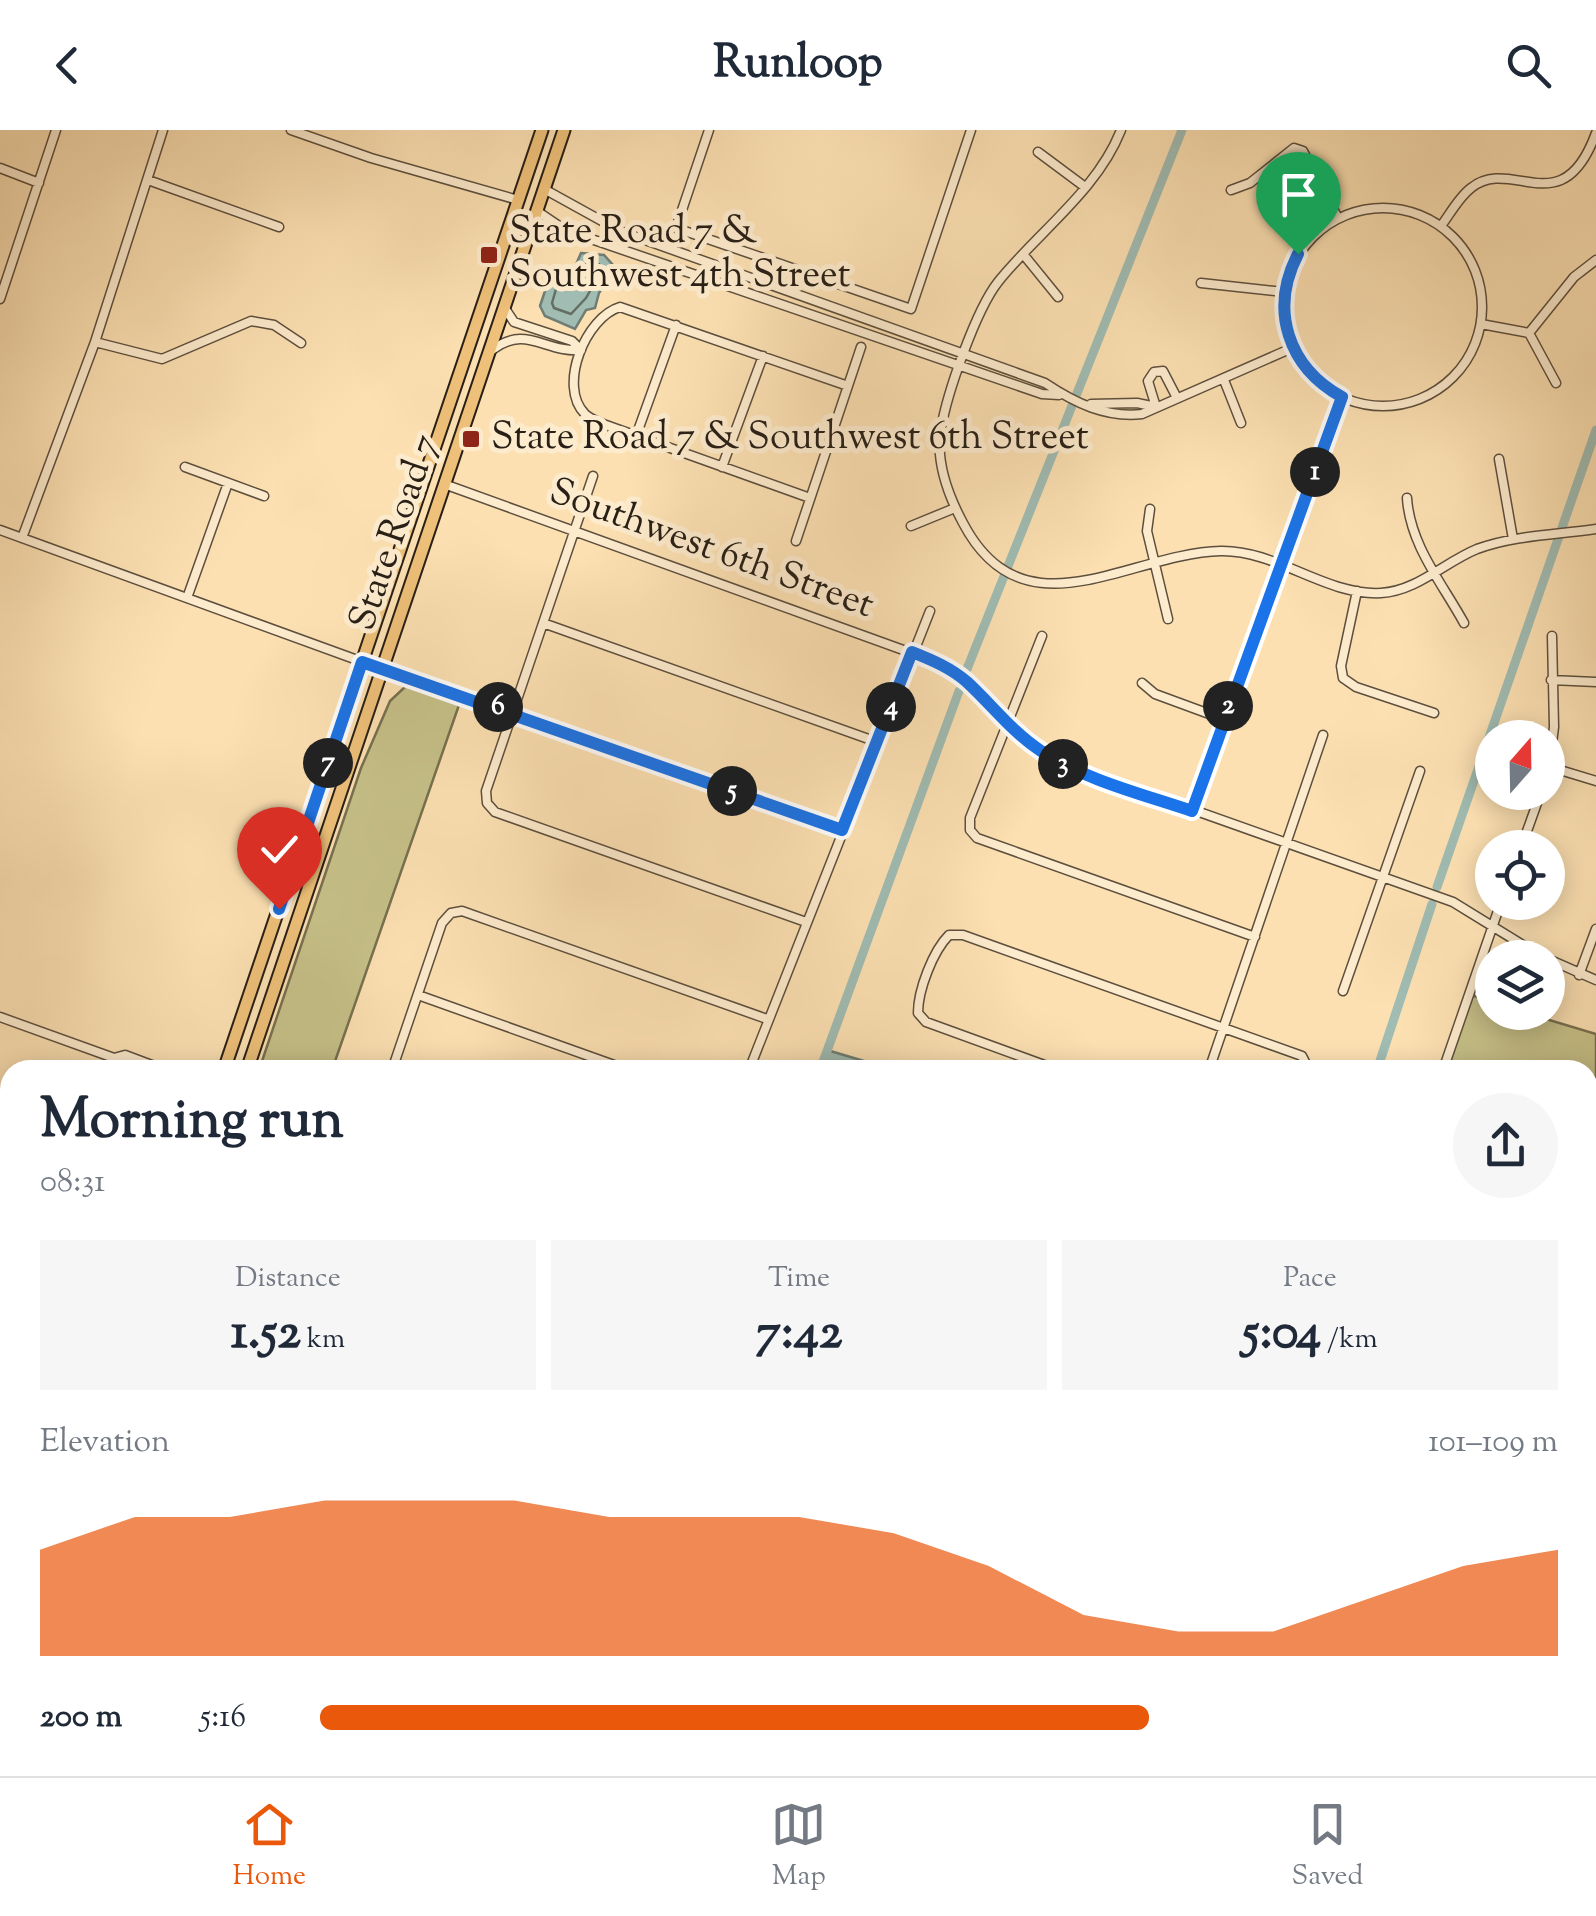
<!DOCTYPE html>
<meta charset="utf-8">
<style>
:root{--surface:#fff;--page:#f6f6f7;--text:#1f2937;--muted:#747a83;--line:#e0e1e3;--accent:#ea580c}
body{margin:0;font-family:"Sorts Mill Goudy",serif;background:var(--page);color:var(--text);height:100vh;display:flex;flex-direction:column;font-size:38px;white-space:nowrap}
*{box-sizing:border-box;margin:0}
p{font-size:32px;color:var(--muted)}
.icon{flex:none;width:55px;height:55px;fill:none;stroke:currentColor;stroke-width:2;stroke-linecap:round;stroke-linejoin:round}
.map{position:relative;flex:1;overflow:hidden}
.sheet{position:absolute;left:0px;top:930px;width:1598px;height:718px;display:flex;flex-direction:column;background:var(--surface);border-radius:30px 30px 0 0;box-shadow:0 5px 25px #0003}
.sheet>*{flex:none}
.needle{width:65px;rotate:20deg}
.tools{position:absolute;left:1475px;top:590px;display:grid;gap:20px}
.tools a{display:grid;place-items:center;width:90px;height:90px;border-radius:50%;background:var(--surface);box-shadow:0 5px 25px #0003;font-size:50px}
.pin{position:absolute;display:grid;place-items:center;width:85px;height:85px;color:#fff;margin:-102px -42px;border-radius:50% 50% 50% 0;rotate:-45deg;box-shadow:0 0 10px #0007}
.pin .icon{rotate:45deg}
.km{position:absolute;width:50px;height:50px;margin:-25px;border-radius:50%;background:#222;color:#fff;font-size:28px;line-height:50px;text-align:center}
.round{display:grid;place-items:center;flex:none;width:105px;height:105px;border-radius:52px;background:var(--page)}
.summary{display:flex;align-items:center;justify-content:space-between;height:170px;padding:0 40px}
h1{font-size:55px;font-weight:800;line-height:75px}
.figures{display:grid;grid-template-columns:repeat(3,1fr);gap:15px;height:170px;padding:10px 40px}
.figures div{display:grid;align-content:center;border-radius:0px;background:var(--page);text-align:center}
.figures b{font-size:50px;font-weight:800}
.figures small{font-size:28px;font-weight:400}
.figures p{font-size:28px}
.chart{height:280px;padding:20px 40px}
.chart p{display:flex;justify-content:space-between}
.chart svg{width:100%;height:180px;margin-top:10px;fill:var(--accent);opacity:.7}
ul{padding:0 40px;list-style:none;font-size:32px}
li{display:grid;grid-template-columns:160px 120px 1fr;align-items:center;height:75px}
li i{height:25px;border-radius:12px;background:var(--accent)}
header{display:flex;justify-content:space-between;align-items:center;height:130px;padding:0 40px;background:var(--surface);font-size:45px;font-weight:800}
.dock{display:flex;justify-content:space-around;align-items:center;height:140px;border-top:2px solid var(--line);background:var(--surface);font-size:28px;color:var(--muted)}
.dock a{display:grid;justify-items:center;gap:5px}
.dock .on{color:var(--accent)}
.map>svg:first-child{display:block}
.green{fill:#c6c088;stroke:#77704f;stroke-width:2.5}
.water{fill:#a0bcb3;stroke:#707d74;stroke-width:2.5}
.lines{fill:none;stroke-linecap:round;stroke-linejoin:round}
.shore{stroke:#646e64;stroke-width:2.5}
.canal{stroke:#a0bcb3;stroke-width:9}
.street-casing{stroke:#5d4f3d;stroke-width:11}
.secondary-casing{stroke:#281f16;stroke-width:14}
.primary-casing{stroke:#281f16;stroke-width:15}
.street{stroke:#fdebcd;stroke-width:8}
.secondary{stroke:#fdebcd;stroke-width:10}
.primary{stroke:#eec079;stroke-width:11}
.route-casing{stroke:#fff;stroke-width:20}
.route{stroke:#1a73e8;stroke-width:12}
.poi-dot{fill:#8f2418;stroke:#fdebcd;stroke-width:4}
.labels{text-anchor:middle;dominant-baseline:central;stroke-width:10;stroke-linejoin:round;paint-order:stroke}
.poi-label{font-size:38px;fill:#281f16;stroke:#fdebcd;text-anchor:start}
.street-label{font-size:38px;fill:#281f16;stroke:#fdebcd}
</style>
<header><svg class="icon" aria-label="back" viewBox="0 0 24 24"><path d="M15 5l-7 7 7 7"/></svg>Runloop<svg class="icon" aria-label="search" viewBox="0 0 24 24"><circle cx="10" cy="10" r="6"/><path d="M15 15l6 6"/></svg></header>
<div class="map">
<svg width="1596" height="1646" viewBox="0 0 1596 1646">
<rect width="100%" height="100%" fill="#fce0b2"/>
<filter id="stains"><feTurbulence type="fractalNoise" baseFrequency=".002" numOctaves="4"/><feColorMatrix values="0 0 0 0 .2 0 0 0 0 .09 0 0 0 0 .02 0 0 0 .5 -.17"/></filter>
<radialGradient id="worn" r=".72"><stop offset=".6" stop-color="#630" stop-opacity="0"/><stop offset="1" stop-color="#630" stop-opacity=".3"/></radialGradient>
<!-- green -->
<path class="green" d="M406,556l53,19 -127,365h-73l102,-302 29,-67z
M1471,865l21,7v10l34,1 70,21v203l-8,-2v-165h-143z"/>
<!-- water -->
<path class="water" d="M581,123l23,2 9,10 -1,9 -13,19 -4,15 -9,2 -11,19 -30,-13 -5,-10 10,-30 3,-3 18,3z
M827,920l67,20h-74z"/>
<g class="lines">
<!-- shore -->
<path class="shore" d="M586,134h13l3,6 -16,28 -15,16 -17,-6 -2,-5 4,-14 21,-5z"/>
<!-- canal -->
<path class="canal" d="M967,539l215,-539
M1437,757l159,-457
M820,940l139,-379
M1377,940l55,-166
M548,1646l3,-8
M1130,1646l2,-8"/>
<!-- street casing -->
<g class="street-casing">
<path id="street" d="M291,0l80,28 147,42
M709,0l-33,98 235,81 60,-179
M1121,0c-24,61 -83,102 -123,152 -22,28 -51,111 -57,147 -6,33 7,66 22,94 61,116 166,30 258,28 56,-1 105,45 160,42 36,-2 64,-31 96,-44 38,-14 79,-14 119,-20
M1038,22l47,35
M0,38l39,15
M148,50l131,47
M544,59l76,42 425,152c30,20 61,35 97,31l150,-66
M1231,60l19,-7 44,-35 9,3 35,67
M1284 177a99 99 0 1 1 198 0a99 99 0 1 1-198 0Z
M537,81l28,19 477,164 17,1
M1441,96c9,-12 18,-29 30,-38 41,-33 91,38 125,-55
M1023,124l35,43
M1201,153l83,9
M0,169l56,-169
M504,177l10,15 58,19 8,8
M1481,194l48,9
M1529,203l45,-56 22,-17
M1529,203l27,50
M95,212l67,17 89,-38 23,4 27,18
M492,220c34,-26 53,3 89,0
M1224,250l17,43
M1091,274l46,-1 19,4
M1156,277l-8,-26 6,-9 9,-1 14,27
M636,306l40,-111
M1499,329l14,80
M185,337l79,29
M722,337l41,-111
M593,346l-107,315 1,12 8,9 311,110
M444,354l498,180c44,30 75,73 122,100l389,138 91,56
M810,368l-204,-73c-7,-3 -16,-6 -21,-11 -28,-28 1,-97 35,-107l228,79
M1407,368c3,47 35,85 57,125
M1150,379l-3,22 21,88
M911,396l44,-18
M0,400l382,139 460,161
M22,408l73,-196 68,-212
M796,411l65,-194
M1357,461l-16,75 2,12 13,9 78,26
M187,468l41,-115
M543,493l334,119
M1042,506l-72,182v12l7,8 278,99
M1551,550l45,2
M1142,553l13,11 68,25
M1550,637l46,14
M1548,645l6,-48 -2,-91
M1192,681l150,-414
M1521,718l20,-56
M1548,829l48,21
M1579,845l17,-46
M1343,861l77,-220
M418,865l210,75
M0,887l114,41 7,8 13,4
M114,928l11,-3 40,15
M392,940l50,-147 9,-10 11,-2 305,108
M749,940l181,-459
M1058,940l-132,-48 -8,-9c0,-23 15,-62 31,-78h14l339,121 7,14
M1209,940l114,-335
M1443,940l58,-168
M1588,1153l8,3
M1588,1252l8,2
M1588,1369l8,3
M1588,1464l8,-17
M401,1638l24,8
M690,1638l23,8
M1031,1638h18
M330,1646l3,-8
M462,1646l3,-8
M861,1646l1,-8
M959,1646l1,-8
M1200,1646h1"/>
</g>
<!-- secondary casing -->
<g class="secondary-casing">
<path id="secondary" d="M0,1380l10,4
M0,1395l10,4"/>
</g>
<!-- primary casing -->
<g class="primary-casing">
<path id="primary" d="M224,940l318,-940
M247,940l317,-940
M0,1606l10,-30
M8,1646l3,-8"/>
</g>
<!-- street -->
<use href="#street" class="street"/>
<!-- secondary -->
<use href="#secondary" class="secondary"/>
<!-- primary -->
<use href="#primary" class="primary"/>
</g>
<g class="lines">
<!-- route casing -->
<g class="route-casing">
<path id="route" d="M279,779l83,-247 480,168 70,-178c20,8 39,16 55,30 25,23 45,50 74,69 44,29 101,43 151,60l150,-414c-54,-30 -73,-87 -44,-143"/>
</g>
<!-- route -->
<use href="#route" class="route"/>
</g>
<!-- markers -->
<g class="poi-dot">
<rect x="479" y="115" width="20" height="20" rx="5"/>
<rect x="461" y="299" width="20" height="20" rx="5"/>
</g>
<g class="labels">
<!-- poi labels -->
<g class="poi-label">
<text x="509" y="103">State Road 7 &amp;<tspan x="509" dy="44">Southwest 4th Street</tspan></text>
<text x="491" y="309">State Road 7 &amp; Southwest 6th Street</text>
</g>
<!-- street labels -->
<g class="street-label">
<text transform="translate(396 403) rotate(-71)">State Road 7</text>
<text transform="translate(711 420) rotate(20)">Southwest 6th Street</text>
</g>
</g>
<rect width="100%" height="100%" filter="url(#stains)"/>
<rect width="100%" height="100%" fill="url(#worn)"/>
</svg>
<div class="tools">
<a><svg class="needle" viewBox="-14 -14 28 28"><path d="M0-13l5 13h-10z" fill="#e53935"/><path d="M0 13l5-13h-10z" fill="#747a83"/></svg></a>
<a><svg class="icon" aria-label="locate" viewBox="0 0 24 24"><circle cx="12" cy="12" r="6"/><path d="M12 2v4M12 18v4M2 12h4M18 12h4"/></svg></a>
<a><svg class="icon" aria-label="layers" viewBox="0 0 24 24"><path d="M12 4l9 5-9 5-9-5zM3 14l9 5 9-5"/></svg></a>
</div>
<div class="pin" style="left:1298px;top:124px;background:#1e9e55"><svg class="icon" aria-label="arrive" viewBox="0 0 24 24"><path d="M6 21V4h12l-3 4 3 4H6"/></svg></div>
<div class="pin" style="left:279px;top:779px;background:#d93025"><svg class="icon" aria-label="check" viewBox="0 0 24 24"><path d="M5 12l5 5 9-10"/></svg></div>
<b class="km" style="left:1315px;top:342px">1</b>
<b class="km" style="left:1228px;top:576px">2</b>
<b class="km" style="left:1063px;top:634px">3</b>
<b class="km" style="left:891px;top:577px">4</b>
<b class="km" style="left:732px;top:661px">5</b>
<b class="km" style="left:498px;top:577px">6</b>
<b class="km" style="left:328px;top:633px">7</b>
<section class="sheet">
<div class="summary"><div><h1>Morning run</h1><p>08:31</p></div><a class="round"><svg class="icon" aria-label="share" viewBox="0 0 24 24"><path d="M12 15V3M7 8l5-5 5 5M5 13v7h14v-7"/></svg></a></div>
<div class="figures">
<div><p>Distance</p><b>1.52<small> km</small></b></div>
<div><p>Time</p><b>7:42</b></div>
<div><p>Pace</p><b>5:04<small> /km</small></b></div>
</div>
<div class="chart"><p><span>Elevation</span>101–109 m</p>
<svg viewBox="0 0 160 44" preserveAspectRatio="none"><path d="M0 44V18L10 10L20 10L30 6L40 6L50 6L60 10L70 10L80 10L90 14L100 22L110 34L120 38L130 38L140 30L150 22L160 18V44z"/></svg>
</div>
<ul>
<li><b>200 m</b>5:16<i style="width:67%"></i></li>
</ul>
</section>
</div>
<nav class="dock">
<a class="on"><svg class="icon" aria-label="home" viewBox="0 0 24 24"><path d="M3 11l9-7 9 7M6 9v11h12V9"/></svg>Home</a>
<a><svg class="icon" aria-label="map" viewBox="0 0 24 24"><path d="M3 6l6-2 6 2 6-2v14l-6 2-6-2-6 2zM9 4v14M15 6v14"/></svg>Map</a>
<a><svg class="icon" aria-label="saved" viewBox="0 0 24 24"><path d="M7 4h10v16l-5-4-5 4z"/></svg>Saved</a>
</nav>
